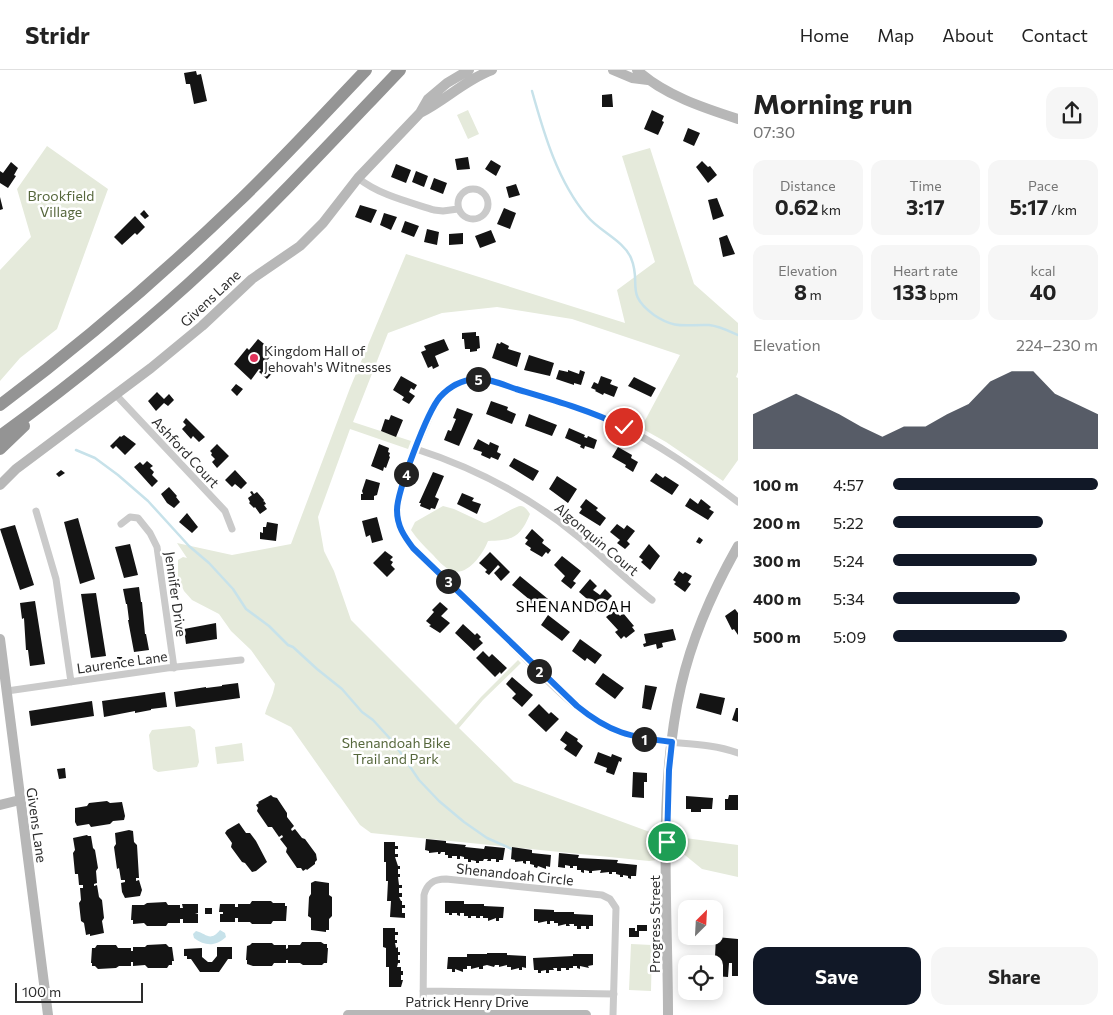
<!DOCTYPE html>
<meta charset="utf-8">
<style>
:root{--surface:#fff;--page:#f6f6f6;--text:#222;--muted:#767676;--line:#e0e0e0;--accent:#111827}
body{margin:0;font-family:Commissioner,sans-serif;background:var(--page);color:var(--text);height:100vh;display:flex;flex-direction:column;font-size:19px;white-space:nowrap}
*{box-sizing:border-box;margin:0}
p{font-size:16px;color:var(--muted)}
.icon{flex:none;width:28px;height:28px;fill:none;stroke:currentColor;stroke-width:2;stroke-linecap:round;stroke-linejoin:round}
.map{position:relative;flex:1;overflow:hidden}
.panel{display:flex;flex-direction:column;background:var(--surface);width:375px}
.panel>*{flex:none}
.needle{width:32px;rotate:24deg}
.fabs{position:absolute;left:678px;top:830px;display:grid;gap:10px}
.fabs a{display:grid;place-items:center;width:45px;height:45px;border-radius:10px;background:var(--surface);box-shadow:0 2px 12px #0003;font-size:25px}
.scale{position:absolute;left:15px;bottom:12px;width:128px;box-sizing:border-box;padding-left:5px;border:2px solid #2d2d2d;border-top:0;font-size:14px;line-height:18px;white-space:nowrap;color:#2d2d2d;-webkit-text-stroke:4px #fff;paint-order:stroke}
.pin{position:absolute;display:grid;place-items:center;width:42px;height:42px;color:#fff;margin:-21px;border:2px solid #fff;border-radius:50%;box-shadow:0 1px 5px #0007}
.km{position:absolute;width:25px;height:25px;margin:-12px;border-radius:50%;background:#222;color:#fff;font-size:14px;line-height:25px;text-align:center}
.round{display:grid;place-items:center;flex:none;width:52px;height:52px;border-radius:15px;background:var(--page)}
.summary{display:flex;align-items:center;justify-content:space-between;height:85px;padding:0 15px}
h1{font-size:28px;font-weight:700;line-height:38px}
.figures{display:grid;grid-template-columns:repeat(3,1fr);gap:8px;height:85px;padding:5px 15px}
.figures div{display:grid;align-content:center;border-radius:12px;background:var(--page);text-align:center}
.figures b{font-size:21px;font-weight:700}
.figures small{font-size:14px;font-weight:400}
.figures p{font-size:14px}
.chart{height:140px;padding:10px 15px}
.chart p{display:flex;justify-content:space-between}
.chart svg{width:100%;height:90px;margin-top:5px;fill:var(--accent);opacity:.7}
.cta{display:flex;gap:10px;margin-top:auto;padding:10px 15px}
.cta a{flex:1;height:58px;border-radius:15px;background:var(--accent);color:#fff;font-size:20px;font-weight:700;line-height:58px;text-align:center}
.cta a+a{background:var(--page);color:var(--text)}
ul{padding:0 15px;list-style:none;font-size:16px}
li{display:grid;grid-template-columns:80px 60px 1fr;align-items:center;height:38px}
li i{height:12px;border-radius:6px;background:var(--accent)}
header{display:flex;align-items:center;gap:30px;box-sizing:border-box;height:70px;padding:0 25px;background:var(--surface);border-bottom:1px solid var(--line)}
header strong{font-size:24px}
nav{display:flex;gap:28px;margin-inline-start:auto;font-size:18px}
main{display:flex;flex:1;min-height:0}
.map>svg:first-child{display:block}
.green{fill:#e5eadb}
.water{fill:#c7e2ea}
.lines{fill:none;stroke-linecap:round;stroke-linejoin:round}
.stream{stroke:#c7e2ea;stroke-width:2.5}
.building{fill:#141414}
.street{stroke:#cacaca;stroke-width:7}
.secondary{stroke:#b7b7b7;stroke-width:10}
.highway{stroke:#949494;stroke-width:12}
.route-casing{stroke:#fff;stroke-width:10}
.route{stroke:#1a73e8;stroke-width:6}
.poi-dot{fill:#e0335a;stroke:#fff;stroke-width:2}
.labels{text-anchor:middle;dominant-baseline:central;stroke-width:5;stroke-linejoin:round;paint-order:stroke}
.park-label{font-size:14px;fill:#56673c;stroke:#fff}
.street-label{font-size:14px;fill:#2d2d2d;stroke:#fff}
.poi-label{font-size:14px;fill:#2d2d2d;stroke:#fff;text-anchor:start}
.neighbourhood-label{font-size:15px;letter-spacing:1px;fill:#000;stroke:#fff}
</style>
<header>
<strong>Stridr</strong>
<nav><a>Home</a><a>Map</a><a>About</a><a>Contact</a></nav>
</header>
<main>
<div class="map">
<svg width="738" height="945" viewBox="0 0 738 945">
<rect width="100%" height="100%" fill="#fff"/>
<!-- green -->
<path class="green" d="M468,40l11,24 -11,5 -11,-24z
M47,76l61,43 -51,140 -37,29 -20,23v-111l31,-33 -14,-48z
M650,78l44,136 44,39v49l-2,5 2,1v82l-15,21 -57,-39 -25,-14 39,-73 -108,-36 -75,-12 -55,6 -54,20 -35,89 58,19 -3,8 -58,-20 -32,88 6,34 10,20 17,49 105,105 25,-28 37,-37 3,3 -38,37 -24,28 55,54 144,53 1,8 -14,-1c10,5 12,7 11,18l-7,1 -278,-28 -11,-8 -69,-98 -26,-13c3,-11 8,-17 10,-30l-24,-34 -20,-19 -12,-17 -27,-14 -8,-9 -6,-13v-18l5,-3 4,1 -10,-15 55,12 59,-11 59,-156 56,-134 219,69 -8,-33 38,-28 -33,-106z
M443,436l11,3 30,14c9,-2 32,-18 37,-17 5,1 7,5 9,8 -10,24 -17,26 -42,27 -5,13 -20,35 -36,30 -8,-3 -15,-12 -21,-18 -7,-7 -14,-14 -20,-23l4,-8z
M190,656l5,4 4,32 -2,5 -39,5 -5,-3 -4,-34 3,-5z
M242,673l2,18 -27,3 -2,-17z
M675,757l10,11 53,7v32l-36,-8 -27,-22z
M631,874l21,1 -1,46 -22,-1z"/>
<!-- water -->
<path class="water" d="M220,860l5,3 1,4c-11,10 -21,9 -32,1l-1,-4 3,-3c11,3 14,11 24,-1z"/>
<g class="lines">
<!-- stream -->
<path class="stream" d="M532,21c12,43 26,91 55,125 12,15 37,25 44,42 11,26 -7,35 23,57 22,15 32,9 55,10 10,1 20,6 29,10
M76,380l19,8 23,17 30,26 41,45 20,17 24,26 13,20 23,17 19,19 5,2 24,22 25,20 20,23 11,8 21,23 25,37 20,21 25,21 23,16 27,12"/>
</g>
<!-- building -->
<path class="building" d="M196,1l1,4 4,-1 6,27 -13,3 -4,-20h-4l-2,-11z
M612,24l1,13h-11v-12z
M652,40l12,6 -2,5 2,1 -6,13 -14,-6z
M688,58l12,5 -6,13 -11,-5z
M468,87l2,12 -13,1 -2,-11z
M491,90l10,6 -5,10 -11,-7z
M702,91l6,6 2,-1 7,9 -9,8 -12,-16z
M11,92l7,6 -4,7 2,1 -8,12 -8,-5v-12l3,2z
M396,94l15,6 -5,13 -15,-6z
M416,101l12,5 -4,11 -12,-5z
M434,108l13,5 -4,11 -13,-5z
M516,114l4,11 -11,3 -3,-11z
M0,127l3,12 -3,1z
M717,128l7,18 -11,4 -5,-20z
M360,135l17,5 -6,13 -16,-6z
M504,138l12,5 -6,16 -13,-5z
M144,140l5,6 -4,3 -5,-5z
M384,143l13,4 -6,13 -11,-5z
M135,146l10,11 -8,8 -2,-2 -13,12 -8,-8z
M405,151l14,5 -5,11 -13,-5z
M427,159l12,3 -2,13 -13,-3z
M491,160l5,12 -16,6 -5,-12z
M463,163v11l-14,1v-11z
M727,165l8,19 -12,3 -4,-19z
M476,262v4h3l1,12 -3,1v2l-7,1v-3h-5l-1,-10h-2v-6z
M258,269l16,13 -9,11 9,8 -7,8 -8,-7 2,-2 -2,-1 -8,11 -17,-16 13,-16 2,2z
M444,269l5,11 -14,6 4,10 -6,3 -1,-3 -4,2 -7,-16 5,-2 -2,-4z
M501,272l8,4 -1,3 13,4 -4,14 -25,-9 5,-15 3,1z
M529,285l25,8 -4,13 -26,-6z
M559,300l9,2v-2l11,4 1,-4 5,2 -4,13 -7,-2v2l-18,-6z
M401,306l16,9 -3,5 -3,-2 -2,4 6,4 -6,8 -7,-4 2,-3 -11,-7z
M601,306l11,4 -2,4 8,3 -4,10 -10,-4 -1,2 -8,-4 1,-1 -5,-2 3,-6 4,2z
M634,307l22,11 -5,9 -23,-11z
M236,314l7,5 -6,7 -6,-6z
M157,322l7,7 5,-5 5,6 -6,6 -4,-3 -8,8 -8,-10z
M491,331l17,6 -1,3 9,4 -4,10 -26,-10z
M457,338l16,6 -14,32 -15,-6 4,-10 3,1 5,-12 -3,-1z
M529,344l28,11 -5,11 -27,-10z
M391,345l12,5 -7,17 -15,-6 4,-12 4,1z
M186,348l19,19 -6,5 -6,-6 -2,3 -9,-10 4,-4 -3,-3z
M569,358l16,7 -1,2 3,1 1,-2 9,4 -3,9 -9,-3 -1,3 -4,-2 1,-2 -16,-7z
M124,365l12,9 -11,11 -9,-9 -3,3 -3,-3 10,-10 1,1z
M478,369l11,6 1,-3 9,4 -2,6 4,2 -3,6 -7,-3 -1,2 -9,-4 1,-3 -9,-3z
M217,374l12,12 -12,12 -5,-6 3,-3 -4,-4 1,-2 -2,-2z
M379,374l10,4 -1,4 2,1 -1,3 1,1 -4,11 -2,-1 -1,4 -12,-5z
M618,377l14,8 -1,3 7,4 -5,10 -8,-5 1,-2 -14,-8z
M514,388l25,13 -6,10 -24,-15z
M147,391l6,5 -3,2 4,4 -2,3 6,6 -6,6 -18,-20 6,-5 3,3z
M61,400l4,3 -6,4 -3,-3z
M235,400l12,13 -6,6 -6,-5 -3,3 -7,-7z
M433,402l11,4 -9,21 4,2 -4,10 -4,-1 -1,2 -10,-4 1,-3h-2z
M656,403l7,5 2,-2 14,9 -7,10 -22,-14z
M557,406l20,13 -9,14 -19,-14z
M366,409l14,4 -3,12 -3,1v4h-13v-6h2l-1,-3z
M169,417l8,9 -1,1 4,5 -6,6 -7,-5 -6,-9z
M252,421l2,3 3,-2 7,8 -1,2 1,-1 2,3 -2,1 3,4 -7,5 -5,-7 -1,1 -5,-5 1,-1 -2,-4 4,-3 -2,-3z
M462,423l12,5 -2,3 9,3 -4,10 -20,-10z
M690,428l8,6 3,-5 10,8 -2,2 5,3 -6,8 -23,-14z
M586,429l12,9 -2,2 10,8 -6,8 -21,-13 3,-4 -2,-2z
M187,443l11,14 -6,6 -13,-11z
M377,447l6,23 -11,3 -2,-8 -4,2 -4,-16z
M78,448l17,61 -15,5 -16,-62z
M267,452l11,2 -2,17 -16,-2v-7l3,1v-6h3z
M617,454l7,5 3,-4 8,6 -8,10 3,3 -5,5 -8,-6 3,-3 -10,-8z
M15,455l19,60 -14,5 -20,-61z
M532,459l12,11 -2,3 9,7 -3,4 -2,-2 -4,5 -12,-7 1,-2 -6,-4 3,-4 -3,-2z
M699,467l4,3 -3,4 -4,-2z
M130,474l8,31 -14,3 -9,-31z
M649,474l11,12 -10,14 -9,-8 2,-2 -4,-3z
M385,481l8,6 -3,3 3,2 -2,3 4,4 -8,8 -14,-14z
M490,482l20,20 -9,9 -7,-8 6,-6 -2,-2 -9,10 -4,-3 2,-2 -8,-7z
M562,486l19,15 -8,10 3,2 -5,6 -10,-8 4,-5 -11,-11z
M679,501l4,3 2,-2 7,4 -4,6 3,2 -6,8 -11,-8 2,-2 -3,-2z
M520,506l28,23 -10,11 -9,-8 1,-2 -18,-15z
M590,509l7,7 -4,4 7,5 5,-6 7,7 -16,16 -6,-4 3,-4 -14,-12z
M139,517l2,15h1l3,32h1l3,16 -15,2 -6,-32h1l-2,-16h-1l-3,-15z
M96,523l10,63 -15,2 -10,-64z
M35,531l10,63 -15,2 -2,-16h-2l-2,-32 -2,1 -2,-16z
M440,532l8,7 -7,7 9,7 -10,10 -11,-7 2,-1 -5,-4 8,-9 -2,-2z
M735,539l3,4v22l-4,-6 -2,1 -7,-14z
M615,540l5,6 3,-3 11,13 -2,1 3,4 -9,7 -2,-2 -3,3 -6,-7 3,-2 -12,-13z
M548,545l22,17 -8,9 -21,-16z
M216,553l1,16 -31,5 -2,-15z
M463,554l12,11 2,-2 4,4 -2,2 4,4 -9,8 -19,-18z
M673,559l3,11 -14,3 1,4 -6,2 -1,-5 -12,3 -1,-3 3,-1 -2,-9z
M580,569l22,16 -7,9 -8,-6 -2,3 -13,-10z
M483,581l6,6 3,-3 15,14 -6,6 -1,-2 -5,5 -19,-19z
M117,587h5l1,4h-6z
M603,603l21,15 -9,11 -20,-15z
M512,607l21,18 -11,12 -10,-9 4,-4 -10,-10z
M238,613l2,15 -64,9 -2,-15 32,-5v1l16,-2v-1z
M645,615l12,2 -6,23 -9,-2z
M165,622l2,15 -16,2v1l-16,3v-2l-31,6 -2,-16z
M700,623l25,5 -4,17 -25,-7z
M92,631l2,15 -63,10 -2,-15z
M539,634l10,10 2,-2 8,7 -13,13 -18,-17z
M736,638h2v14l-6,-2z
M566,661l12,8 -1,2 6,5 -7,11 -12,-8 3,-4 -7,-5z
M598,682l13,5 1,-3 10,4 -1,4 -2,-1 -5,14 -8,-3 1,-4 -13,-5z
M65,698l1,10 -7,1 -2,-10z
M633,702l14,1v9h-3v16l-12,-1z
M271,725l2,2 4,1 10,15v4l7,9 -3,3 1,2 3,-2 7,9 3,1 11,15 1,6 -2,2v2l-8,6 -1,-1 -3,2 -2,-3h-4l-11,-16 1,-4 -7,-9 3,-2 -1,-2 -3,2 -7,-10h-4l-11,-16 1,-3 -2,-3 3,-2 -1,-1z
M729,725h9v15h-13v-11h3z
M686,726l27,2 -1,11h-11v3h-10v-3h-5z
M107,731l3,2 12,-1 3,14 -1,4 -11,1 -3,3 -19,3 -2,-3 -12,2 -2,-4v-14l12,-2 2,-3z
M239,753l7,10h4l6,8 11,21 -11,9 -4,1 -7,-9 -3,-1 -11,-15 1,-4 -7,-10 2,-3z
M129,760l4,1 1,11 3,3 2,33h-3v3l3,-1 3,10 -2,6 -15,2 -3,-6 -1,-9 4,-1v-2h-4l-2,-12 -2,1 -3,-22 2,-3 -1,-11z
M87,765l1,1h3l2,12 2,2 3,18 -2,3 1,12 -3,1v2l3,-1 2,12 3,3 2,18 -2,3 2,12 -14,3v-2l-4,1 -2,-12 -3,-2 -2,-18 2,-3 -1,-12h3v-3h-4l-1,-11h-3l-2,-21 2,-3 -2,-12z
M426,769l20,2v2l20,2 -1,2 19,2 1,-3 20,2 -2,12h-4v2h-3v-3h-5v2h-4l1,-2h-4l-1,2h-4v2h-3v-2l-5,-1v2h-3v-3h-4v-2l-4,-1v3h-3v-3h-5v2h-4v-3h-3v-3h-4l-1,2h-2v-2l-9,1v-2l-4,-1z
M384,772h11v4h3v3h-3v5h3v3h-3l3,9h2v3h-2v5h2v3h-2l1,8h3v3h-3v5h3v4h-3l2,4h1v4h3v3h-3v5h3v5l-15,-1 1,-16h-4l1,-20h-2v-19h-2z
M512,777l20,3v3l19,2 -1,12 -4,-1v3l-8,-3 -1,2 -3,-1v-2l-4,-1v-3h-4v3l-3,-1v-2l-8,1v-2l-4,-1z
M559,783l20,2 -1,3 40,2 -1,3 20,2 -1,11h-5v3l-3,-1v-2l-5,-1v2h-3v-2l-4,-1v-2h-4v2h-3v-2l-9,1 1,-3 -9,1v2h-3v-2l-5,-1v3l-3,-1v-2h-4v-4h-4v2h-3v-2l-5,-1v3l-7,-1z
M315,811l14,2v12l3,2v19l-3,3v11h-3v2l-15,-2v-12l-3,-2 1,-19 2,-3v-11z
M252,831h19l2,2h12v3h2l-1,15h-13l-2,3h-19l-2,-2h-12v-4h-3v4h-15v-8h3v-2h-4l1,-8h15v3h3v-3h12z
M445,831h19v3h20v2l20,1 -1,11h-4v3h-3v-3l-8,3v-3h-5v-2h-3v2h-4v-2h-5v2h-3v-2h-4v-3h-4v3l-3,-1v-2h-5v2h-3v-2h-4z
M166,832l2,3h12v3h3l-1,-4h16v9l-3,1h3v9h-15v-4h-3v4h-12l-2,3h-19l-3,-3 -11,1v-4h-2l1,-15h12l3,-2z
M205,838h7v6h-7z
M534,839l20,1v2h20v2l19,1v11h-4v3h-3v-3h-5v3h-4v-3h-3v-2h-5l1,2h-4v-2l-8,2v-3h-4v-2h-4v3h-3v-3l-9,2v-2h-4z
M637,855h10v6h-8v6h-10v-9h6v3h2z
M383,858h12v4h3v3h-3v5h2v3h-2l1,5 2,-1v5h2v3h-2v5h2v3h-2l-1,4h4v4h2v4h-2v5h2l-2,7h-12v-20h-3v-19l-3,-1z
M716,867l22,2v37h-6v-13h-3l-1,14 -14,-1z
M302,872h19l3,2h3v4h1l-1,15h-3l-2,2h-19l-3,-2h-12v-3h-2v3h-12l-2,3h-19l-6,-2v-4h-1l1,-14 3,-1 2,-2h20l2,2h12v4l2,-1v-3h12z
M166,874l3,3h3l2,14h-2v4h-3l-2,3h-19l-3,-3 -12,1v-4h-2v4h-12l-3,2 -18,1 -3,-3h-3v-3h-1l1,-15h3l2,-3h19l2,3h13v3h2v-4h12l2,-2z
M217,877h15v12h-4l-9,13h-19l-9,-13h-4v-3h-3v-7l18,-1v9l6,5h4l5,-6z
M487,883h20v2l19,1v12l-4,-1v3h-3v-2l-8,2v-3h-4v-2l-8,2v-2h-4l-1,2 -7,-2 -4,1v3h-4v-2l-8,2v-3h-4v3h-4v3l-8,-3v3h-3v-3h-5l1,-12h19v-3h20z
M573,884h20v11l-5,1 1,2 -9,-2v3l-3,-1v-2h-4v2h-4v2h-3v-2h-5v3h-4v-3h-4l1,2h-5v3h-3v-3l-5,1v2h-3v-3h-4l-1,-12 40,-2z"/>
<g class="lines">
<!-- street -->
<path class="street" d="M358,108c21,17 51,24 76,32l9,1 15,-2
M458 134a15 15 0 1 1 30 0a15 15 0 1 1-30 0Z
M116,325l109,116 7,18
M416,379c59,19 116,49 164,89 24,20 47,42 72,62
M738,432c-40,-30 -80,-59 -125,-80 -26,-12 -53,-20 -79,-28 -36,-11 -70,-29 -98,8l-26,60 -13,39v11l4,18 12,18c30,31 62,60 92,90 32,31 72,79 114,94 38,15 81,7 119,21
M36,441l20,68 15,103
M121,454l9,-7 8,1 12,15 7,14 17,121
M7,621l160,-23 74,-8
M423,921l191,3
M423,944l1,-119c3,-12 10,-16 22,-16l156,16 8,4 6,9 -3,107"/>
<!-- secondary -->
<path class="secondary" d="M613,0l19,8 16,2
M637,0c27,25 67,38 101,49
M420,43c26,-13 45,-33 72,-43
M0,415l16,-16 135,-101 51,-42 50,-47 48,-33 23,-23 35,-45 62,-65 8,-14 19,-16 22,-13
M0,569l48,376
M0,735l20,-5
M348,945h238
M668,945c0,-107 -11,-225 13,-329 11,-48 32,-96 57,-140"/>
<!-- highway -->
<path class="highway" d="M0,335c83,-62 162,-130 237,-202 44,-42 86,-88 129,-133
M0,366c74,-54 145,-111 211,-173 66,-62 127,-128 189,-193
M0,379l24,-23"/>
</g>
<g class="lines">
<!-- route casing -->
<g class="route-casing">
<path id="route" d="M624,357c-35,-17 -71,-27 -108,-38 -12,-4 -27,-11 -40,-10 -14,1 -27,8 -36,18 -13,15 -43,95 -43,113 0,16 7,26 16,38l164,158c33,27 53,31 95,36l-3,28 -2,72"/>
</g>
<!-- route -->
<use href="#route" class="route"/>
</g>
<!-- markers -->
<circle class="poi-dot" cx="254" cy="288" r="5"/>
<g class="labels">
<!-- park labels -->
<g class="park-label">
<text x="61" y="125">Brookfield<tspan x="61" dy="16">Village</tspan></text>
<text x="396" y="672">Shenandoah Bike<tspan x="396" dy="16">Trail and Park</tspan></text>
</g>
<!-- street labels -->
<g class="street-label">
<text transform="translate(210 228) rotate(-43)">Givens Lane</text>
<text transform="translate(186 382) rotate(47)">Ashford Court</text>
<text transform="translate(597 469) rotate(40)">Algonquin Court</text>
<text transform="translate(176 524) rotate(82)">Jennifer Drive</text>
<text transform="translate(122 592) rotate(-8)">Laurence Lane</text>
<text transform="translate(37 755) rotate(82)">Givens Lane</text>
<text transform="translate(515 804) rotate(6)">Shenandoah Circle</text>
<text transform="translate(654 854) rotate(-90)">Progress Street</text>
<text x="467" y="931">Patrick Henry Drive</text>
</g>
<!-- poi labels -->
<g class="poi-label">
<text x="264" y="280">Kingdom Hall of<tspan x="264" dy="16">Jehovah's Witnesses</tspan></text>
</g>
<!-- neighbourhood labels -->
<g class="neighbourhood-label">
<text x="574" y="536">SHENANDOAH</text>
</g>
</g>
</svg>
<div class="fabs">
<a><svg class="needle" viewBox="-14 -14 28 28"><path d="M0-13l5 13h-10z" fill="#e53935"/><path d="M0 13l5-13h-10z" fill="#767676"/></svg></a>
<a><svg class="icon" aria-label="locate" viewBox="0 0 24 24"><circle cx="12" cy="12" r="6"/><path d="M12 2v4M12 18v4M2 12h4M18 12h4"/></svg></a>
</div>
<div class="scale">100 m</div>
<div class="pin" style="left:667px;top:772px;background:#1e9e55"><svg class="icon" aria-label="arrive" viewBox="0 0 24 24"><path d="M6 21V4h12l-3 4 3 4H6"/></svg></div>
<div class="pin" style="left:624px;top:357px;background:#d93025"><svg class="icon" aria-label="check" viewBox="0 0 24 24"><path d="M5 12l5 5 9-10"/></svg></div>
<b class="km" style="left:644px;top:669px">1</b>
<b class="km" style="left:539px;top:601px">2</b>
<b class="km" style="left:448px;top:511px">3</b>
<b class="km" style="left:406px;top:404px">4</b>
<b class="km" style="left:478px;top:309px">5</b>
</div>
<section class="panel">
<div class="summary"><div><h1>Morning run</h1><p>07:30</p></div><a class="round"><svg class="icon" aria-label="share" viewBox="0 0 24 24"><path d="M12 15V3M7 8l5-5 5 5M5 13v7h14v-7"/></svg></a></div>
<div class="figures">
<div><p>Distance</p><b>0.62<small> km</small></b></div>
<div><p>Time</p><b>3:17</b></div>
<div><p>Pace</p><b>5:17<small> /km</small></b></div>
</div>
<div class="figures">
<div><p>Elevation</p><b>8<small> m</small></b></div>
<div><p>Heart rate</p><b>133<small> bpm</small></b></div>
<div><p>kcal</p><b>40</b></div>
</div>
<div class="chart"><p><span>Elevation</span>224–230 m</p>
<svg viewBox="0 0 160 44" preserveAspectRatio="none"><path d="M0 44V27L10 22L20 17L30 22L40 27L50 33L60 38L70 33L80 33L90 27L100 22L110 11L120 6L130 6L140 17L150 22L160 27V44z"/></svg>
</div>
<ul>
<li><b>100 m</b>4:57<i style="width:100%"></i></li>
<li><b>200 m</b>5:22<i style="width:73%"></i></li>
<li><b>300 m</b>5:24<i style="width:70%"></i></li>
<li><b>400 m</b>5:34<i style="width:62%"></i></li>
<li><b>500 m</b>5:09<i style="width:85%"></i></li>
</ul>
<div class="cta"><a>Save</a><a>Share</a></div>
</section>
</main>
